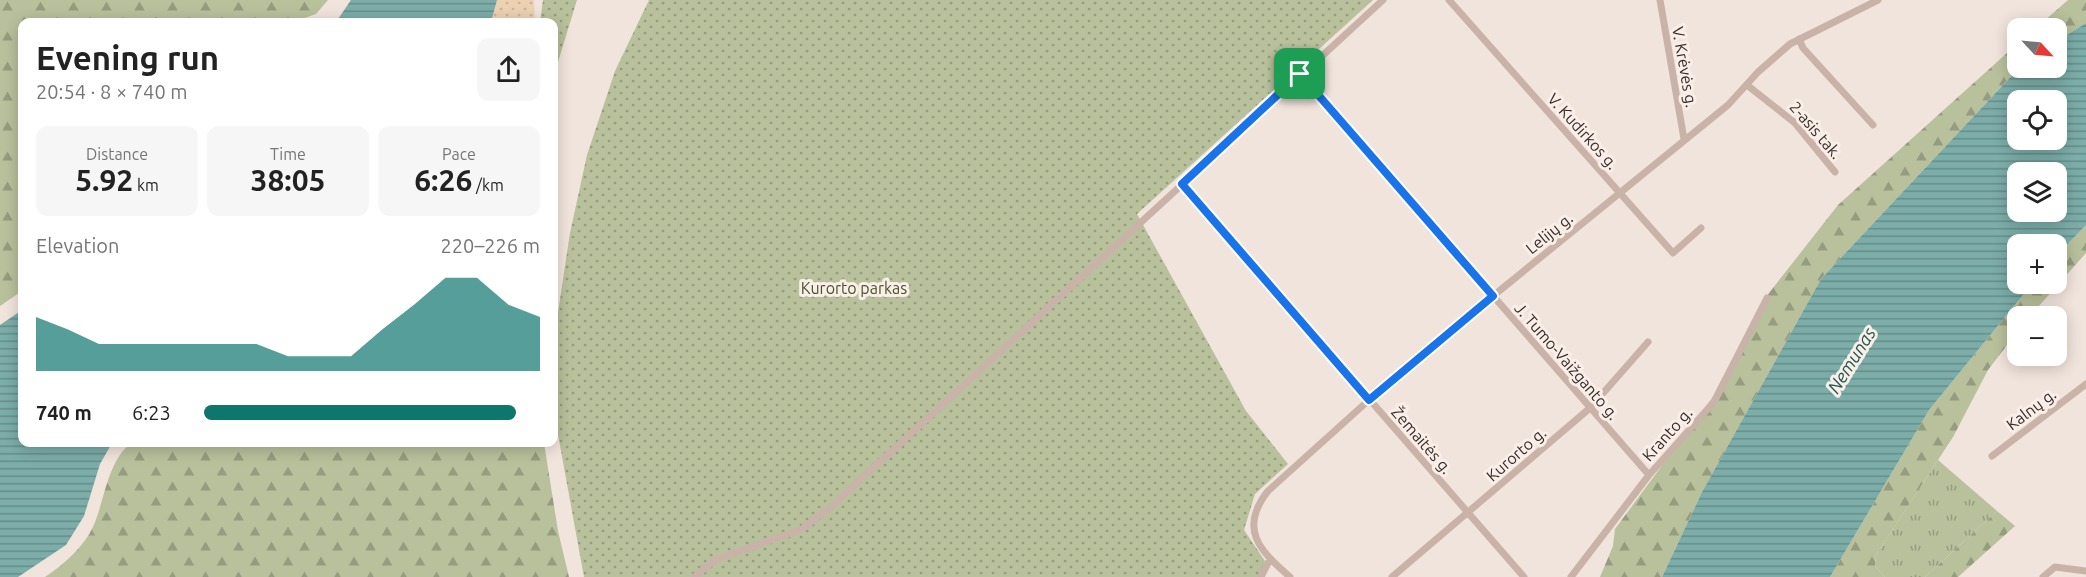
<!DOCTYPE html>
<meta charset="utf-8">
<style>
:root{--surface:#fff;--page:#f6f6f6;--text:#222;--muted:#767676;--accent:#0f766e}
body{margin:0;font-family:Ubuntu,sans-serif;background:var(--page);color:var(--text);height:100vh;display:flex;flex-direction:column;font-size:22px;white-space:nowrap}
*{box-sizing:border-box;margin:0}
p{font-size:20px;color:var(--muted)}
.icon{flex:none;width:33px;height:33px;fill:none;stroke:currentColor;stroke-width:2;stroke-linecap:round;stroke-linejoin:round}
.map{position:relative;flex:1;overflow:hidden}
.panel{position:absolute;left:18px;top:18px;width:540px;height:429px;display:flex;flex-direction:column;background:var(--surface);border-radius:12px;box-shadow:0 3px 15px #0003}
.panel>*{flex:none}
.needle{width:39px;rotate:116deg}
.controls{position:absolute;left:2007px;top:18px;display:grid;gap:12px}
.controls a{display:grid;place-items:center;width:60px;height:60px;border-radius:12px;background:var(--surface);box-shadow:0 3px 15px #0003;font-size:30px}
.pin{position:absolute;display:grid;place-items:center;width:51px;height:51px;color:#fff;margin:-26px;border-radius:12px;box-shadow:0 3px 9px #0006}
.round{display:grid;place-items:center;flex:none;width:63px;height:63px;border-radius:12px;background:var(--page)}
.headline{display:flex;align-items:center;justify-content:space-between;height:102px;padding:0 18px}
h1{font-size:33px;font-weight:600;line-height:45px}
.stats{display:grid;grid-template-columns:repeat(3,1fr);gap:9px;height:102px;padding:6px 18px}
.stats div{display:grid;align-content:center;border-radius:12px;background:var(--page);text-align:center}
.stats b{font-size:30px;font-weight:600}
.stats small{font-size:16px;font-weight:400}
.stats p{font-size:16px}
.chart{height:168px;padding:12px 18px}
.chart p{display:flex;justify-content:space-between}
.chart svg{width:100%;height:108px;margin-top:6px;fill:var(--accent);opacity:.7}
ul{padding:0 18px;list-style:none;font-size:20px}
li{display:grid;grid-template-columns:96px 72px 1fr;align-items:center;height:45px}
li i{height:15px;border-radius:8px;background:var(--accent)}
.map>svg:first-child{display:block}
.grass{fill:url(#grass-tufts)}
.forest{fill:url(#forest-firs)}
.sand{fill:url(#sand-dots)}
.park{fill:url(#park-dots)}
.water{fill:url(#water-rules);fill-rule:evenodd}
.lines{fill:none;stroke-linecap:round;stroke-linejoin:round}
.minor{stroke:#c9b3a8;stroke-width:7}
.route-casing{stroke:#fff;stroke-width:12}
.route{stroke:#1a73e8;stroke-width:8}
.labels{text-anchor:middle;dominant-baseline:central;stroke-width:6;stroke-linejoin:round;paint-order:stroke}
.street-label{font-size:16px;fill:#362b28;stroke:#f9efe8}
.park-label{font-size:16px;fill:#4a532d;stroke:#f9efe8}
.water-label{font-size:18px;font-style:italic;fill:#1f5652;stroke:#f9efe8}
</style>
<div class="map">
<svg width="2086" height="577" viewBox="0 0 2086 577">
<defs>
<pattern id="grass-tufts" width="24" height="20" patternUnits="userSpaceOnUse" patternTransform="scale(1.5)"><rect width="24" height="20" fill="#b8c09c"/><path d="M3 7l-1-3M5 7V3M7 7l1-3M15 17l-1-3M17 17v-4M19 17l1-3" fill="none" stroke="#969c7f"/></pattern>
<pattern id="forest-firs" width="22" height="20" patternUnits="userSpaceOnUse" patternTransform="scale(1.5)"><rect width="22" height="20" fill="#b8c09c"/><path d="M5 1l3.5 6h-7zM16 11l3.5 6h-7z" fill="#969c7f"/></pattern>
<pattern id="sand-dots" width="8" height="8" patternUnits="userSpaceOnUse" patternTransform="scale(1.5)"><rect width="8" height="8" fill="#ecd1b3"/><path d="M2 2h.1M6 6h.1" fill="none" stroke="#cbb49a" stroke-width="1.8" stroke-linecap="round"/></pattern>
<pattern id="park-dots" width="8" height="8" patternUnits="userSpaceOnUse" patternTransform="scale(1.5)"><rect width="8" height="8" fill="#b8c09c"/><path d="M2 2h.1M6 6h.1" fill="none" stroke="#969c7f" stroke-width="1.8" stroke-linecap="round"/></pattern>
<pattern id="water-rules" width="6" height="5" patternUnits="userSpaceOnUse" patternTransform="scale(1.5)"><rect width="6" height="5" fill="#7cada9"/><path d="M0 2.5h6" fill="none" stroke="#668d8a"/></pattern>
</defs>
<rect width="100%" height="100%" fill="#f1e4dc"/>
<!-- grass -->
<path class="grass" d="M1938,460l59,51 -72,66h-40l-10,-11 1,-11z"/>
<!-- forest -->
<path class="forest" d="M0,0h328l-12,14 -23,8h-271v269l-22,15z
M2068,0h18v23l-29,18 -1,-13h-20z
M2017,44l2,24 -198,211 -119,213 -40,85h-62l13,-31 2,-17 97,-131 50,-96 76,-97z
M2086,225v28l-56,63h-12l-1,16 -29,38 -35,67 -77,118 -1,11 10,11h-55l99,-167 103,-126h24l1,-29z
M131,443h413l14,88 11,46h-524c19,-13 38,-29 48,-50 12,-27 14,-65 38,-84z
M1997,511l18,15 -57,51h-33z"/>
<!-- sand -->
<path class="sand" d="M497,0h37l1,22h-44z"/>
<!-- park -->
<path class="park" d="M543,0h34l-23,75v-53h-14z
M649,0h724l-236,214 109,197 42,53 -33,30 -11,36 21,31 -5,16h-676l-27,-148v-110l13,-86 17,-78 28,-84z"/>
<!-- water -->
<path class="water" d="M351,0h146l-6,22h-155z
M2086,23v202l-29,30 -1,-11h-38v40h14l-103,126 -99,167h-168l40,-85 119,-213 198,-211h37l1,-27zM2018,100h38v40h-38zM2018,172h38v40h-38z
M22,310v132l90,1 -12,21 -16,52 -18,29 -48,32h-18v-252z"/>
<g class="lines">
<!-- minor -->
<path class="minor" d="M1449,0l224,253 28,-25
M1660,0l24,139
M1799,39l4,9 70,77
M1300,74l349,401
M1747,85l48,38 40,49
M1182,184l342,393
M1992,456l94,-72
M694,577l21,-17 87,-31 31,-24 550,-505
M1261,577l9,-18
M1290,577c-30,-26 -52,-48 -22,-86l101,-91 124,-104 235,-191 30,-33 32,-28 88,-44
M1392,577l198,-169 58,-66
M1571,577l78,-102 65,-73 53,-104
M2043,577l12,-10 31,4"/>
</g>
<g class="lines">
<!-- route casing -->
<g class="route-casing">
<path id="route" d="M1300,74l193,222 -124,104 -187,-216z"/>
</g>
<!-- route -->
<use href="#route" class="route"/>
</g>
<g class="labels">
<!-- street labels -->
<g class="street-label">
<text transform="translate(1685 67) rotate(80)">V. Krėvės g.</text>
<text transform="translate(1816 130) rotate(49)">2-asis tak.</text>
<text transform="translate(1583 131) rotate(48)">V. Kudirkos g.</text>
<text transform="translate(1549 233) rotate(-39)">Lelijų g.</text>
<text transform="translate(1567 361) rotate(49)">J. Tumo-Vaižganto g.</text>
<text transform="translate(2031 409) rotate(-37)">Kalnų g.</text>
<text transform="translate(1667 434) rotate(-48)">Kranto g.</text>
<text transform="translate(1422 440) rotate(49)">Žemaitės g.</text>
<text transform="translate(1516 454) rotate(-41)">Kurorto g.</text>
</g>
<!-- park labels -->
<g class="park-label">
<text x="854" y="288">Kurorto parkas</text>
</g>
<!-- water labels -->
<g class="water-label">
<text transform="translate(1851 360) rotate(-58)">Nemunas</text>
</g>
</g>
</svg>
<div class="controls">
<a><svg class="needle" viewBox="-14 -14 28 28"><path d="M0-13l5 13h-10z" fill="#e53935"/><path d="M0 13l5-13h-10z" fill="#767676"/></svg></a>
<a><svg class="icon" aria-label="locate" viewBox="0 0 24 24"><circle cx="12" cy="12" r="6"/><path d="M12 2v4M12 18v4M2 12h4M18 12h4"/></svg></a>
<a><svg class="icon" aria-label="layers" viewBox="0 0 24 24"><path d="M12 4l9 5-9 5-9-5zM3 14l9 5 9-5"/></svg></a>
<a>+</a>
<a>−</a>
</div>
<div class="pin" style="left:1300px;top:74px;background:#1e9e55"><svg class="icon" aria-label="arrive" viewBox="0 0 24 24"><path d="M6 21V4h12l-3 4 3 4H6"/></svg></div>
<section class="panel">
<div class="headline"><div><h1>Evening run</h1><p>20:54 · 8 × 740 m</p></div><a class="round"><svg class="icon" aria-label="share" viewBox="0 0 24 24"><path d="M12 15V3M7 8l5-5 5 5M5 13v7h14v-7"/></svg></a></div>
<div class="stats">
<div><p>Distance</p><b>5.92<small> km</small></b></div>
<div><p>Time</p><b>38:05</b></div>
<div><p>Pace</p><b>6:26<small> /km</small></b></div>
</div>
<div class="chart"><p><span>Elevation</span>220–226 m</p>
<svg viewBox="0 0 160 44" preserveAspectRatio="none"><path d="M0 44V22L10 27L20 33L30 33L40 33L50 33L60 33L70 33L80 38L90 38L100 38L110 27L120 17L130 6L140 6L150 17L160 22V44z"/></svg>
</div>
<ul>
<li><b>740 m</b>6:23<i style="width:93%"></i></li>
</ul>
</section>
</div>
